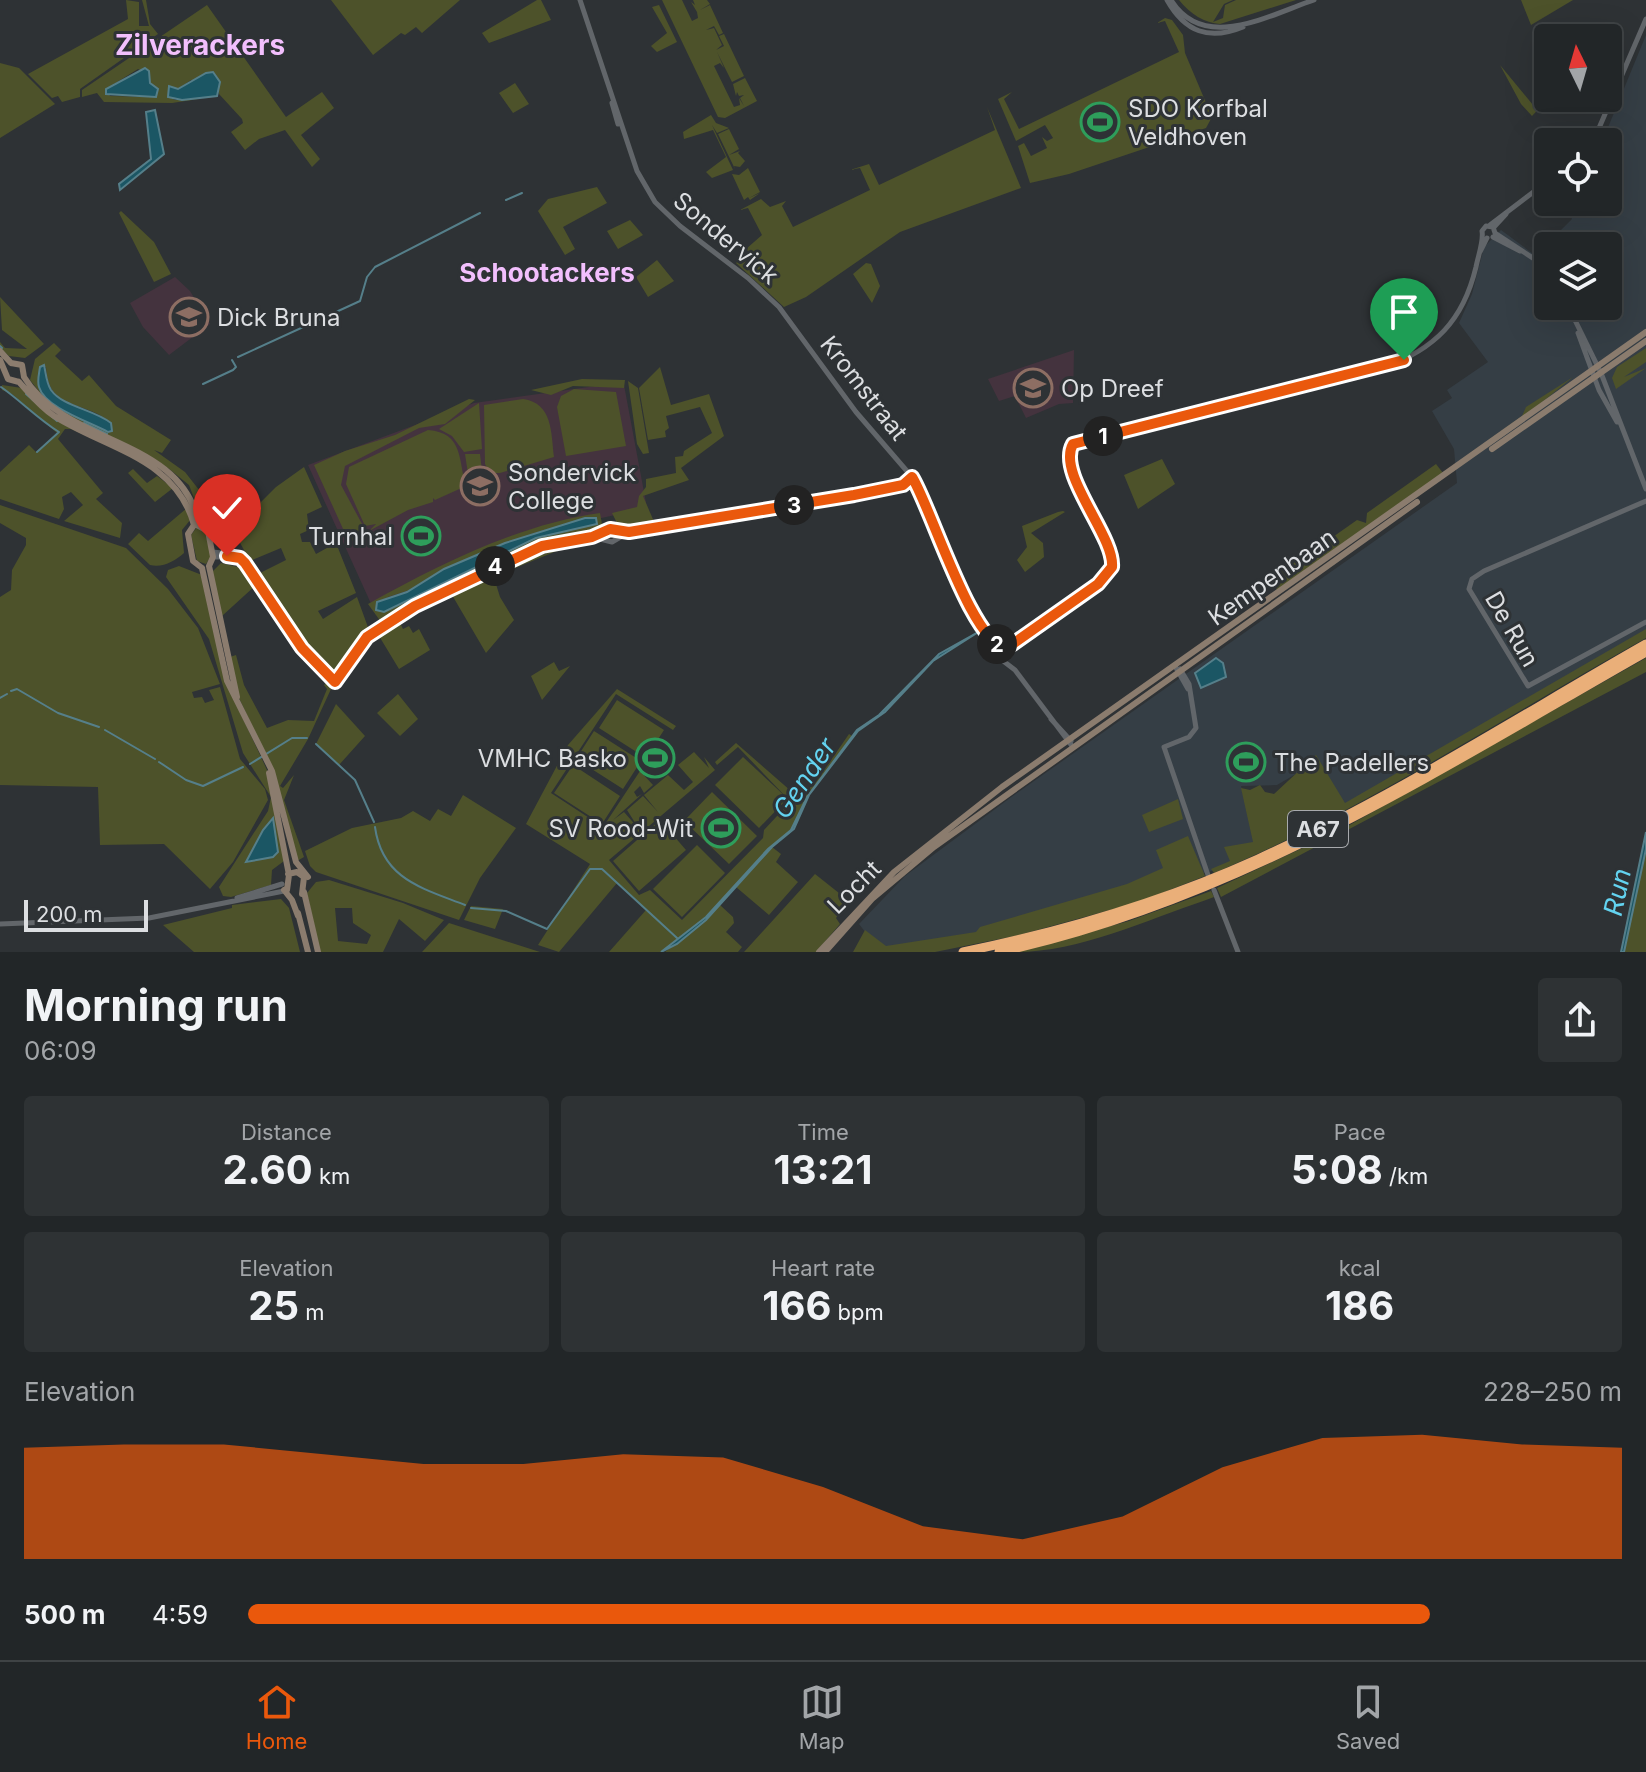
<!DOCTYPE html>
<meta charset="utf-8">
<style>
:root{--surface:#222628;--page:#2e3234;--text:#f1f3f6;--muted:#a2a5a8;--line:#3f4345;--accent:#ea580c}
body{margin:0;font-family:Inter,sans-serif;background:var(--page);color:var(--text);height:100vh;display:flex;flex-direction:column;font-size:30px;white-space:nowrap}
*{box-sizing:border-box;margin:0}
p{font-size:26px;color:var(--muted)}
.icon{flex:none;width:44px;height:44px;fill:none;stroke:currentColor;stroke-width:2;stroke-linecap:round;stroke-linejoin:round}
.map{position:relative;height:952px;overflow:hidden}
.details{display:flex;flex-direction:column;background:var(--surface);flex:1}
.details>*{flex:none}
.needle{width:52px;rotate:355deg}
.buttons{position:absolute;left:1534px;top:24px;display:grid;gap:16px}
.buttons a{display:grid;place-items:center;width:88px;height:88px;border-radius:8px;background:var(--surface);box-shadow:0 8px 32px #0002,0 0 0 2px var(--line);font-size:40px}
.scale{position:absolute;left:24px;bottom:20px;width:124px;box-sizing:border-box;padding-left:8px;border:4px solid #dcdee1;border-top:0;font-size:22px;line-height:28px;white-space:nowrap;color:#dcdee1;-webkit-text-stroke:6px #2e3235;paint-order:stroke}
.pin{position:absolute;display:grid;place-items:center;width:68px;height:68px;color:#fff;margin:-82px -34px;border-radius:50% 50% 50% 0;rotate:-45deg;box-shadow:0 0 8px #0007}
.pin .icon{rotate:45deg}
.km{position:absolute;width:40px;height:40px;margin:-20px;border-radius:50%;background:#222;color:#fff;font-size:22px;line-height:40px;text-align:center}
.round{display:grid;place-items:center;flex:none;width:84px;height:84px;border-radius:8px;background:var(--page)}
.summary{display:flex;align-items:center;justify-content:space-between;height:136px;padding:0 24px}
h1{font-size:44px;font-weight:700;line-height:60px}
.metrics{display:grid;grid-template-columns:repeat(3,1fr);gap:12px;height:136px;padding:8px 24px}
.metrics div{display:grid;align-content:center;border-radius:8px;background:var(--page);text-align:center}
.metrics b{font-size:40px;font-weight:700}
.metrics small{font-size:22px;font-weight:400}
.metrics p{font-size:22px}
.chart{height:224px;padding:16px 24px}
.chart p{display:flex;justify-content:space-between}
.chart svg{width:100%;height:144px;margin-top:8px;fill:var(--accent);opacity:.7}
ul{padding:0 24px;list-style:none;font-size:26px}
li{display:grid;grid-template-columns:128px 96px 1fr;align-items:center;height:60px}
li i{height:20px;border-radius:10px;background:var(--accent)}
.menu{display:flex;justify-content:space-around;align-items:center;height:112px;border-top:2px solid var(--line);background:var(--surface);font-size:22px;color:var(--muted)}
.menu a{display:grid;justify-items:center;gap:4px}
.menu .active{color:var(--accent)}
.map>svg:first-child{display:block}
.built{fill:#353e45}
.education{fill:#44333e}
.green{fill:#4d522a;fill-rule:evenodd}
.water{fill:#1b5664;stroke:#557f8a;stroke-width:2}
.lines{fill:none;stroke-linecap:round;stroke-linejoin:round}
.stream{stroke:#557f8a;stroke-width:2}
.tertiary{stroke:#62666a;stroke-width:5}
.secondary{stroke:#8b7c6e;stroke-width:6}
.motorway{stroke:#eaaf79;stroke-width:9}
.route-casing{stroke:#fff;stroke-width:16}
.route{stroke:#ea580c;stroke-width:10}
.labels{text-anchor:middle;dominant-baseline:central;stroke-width:6;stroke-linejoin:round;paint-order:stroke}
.shield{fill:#2e3235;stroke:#a8aaad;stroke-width:2}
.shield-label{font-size:22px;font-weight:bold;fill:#dcdee1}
.poi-label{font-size:24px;fill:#dcdee1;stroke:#2e3235;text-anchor:start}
.street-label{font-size:24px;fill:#dcdee1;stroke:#2e3235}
.neighbourhood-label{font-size:26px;font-weight:bold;fill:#f2bffd;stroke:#2e3235}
.water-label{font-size:26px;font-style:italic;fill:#63d3f0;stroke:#2e3235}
.quarter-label{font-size:28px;font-weight:bold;fill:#f2bffd;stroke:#2e3235}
</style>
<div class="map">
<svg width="1646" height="952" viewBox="0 0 1646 952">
<rect width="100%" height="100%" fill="#2e3235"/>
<!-- built -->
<path class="built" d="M1646,35v599l-301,172 -27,-45 -41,24 -36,1 17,65 -43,19 -237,63 -98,18 -21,-27 46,-48 105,-78 447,-315 -3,-34 -22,-38 20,-13 -5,-8 41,-28 -29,-39 13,-29 12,-47 17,-17 47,35v41h60v-60h-34l-14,-15 12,-12 -3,-6 16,-11h23v-60h-6z"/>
<!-- education -->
<path class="education" d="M175,277l15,14 20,33 -41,31 -26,-28 -13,-24z
M1074,350l-1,53 -14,1 -33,14 -11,-22 -16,5 -11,-22z
M617,383l7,2 23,123 -91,20 -183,80 -65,-143 166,-62z"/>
<!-- green -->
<path class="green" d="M126,0l13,2v24h10l-7,-26h4l4,24 8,10 -78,55v8l-18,5 -4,-6 -6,2 -24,-24 100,-55z
M331,0h129l-38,33 -6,-6 -11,8 -4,-2 -28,22z
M537,0h4l10,20 -62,23 -7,-10z
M662,0h20l10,21 6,-3 -1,-6 6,10 -12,-20 4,3 -2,-5h14l3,4 -10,6 10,-5 13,28 -4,2 -5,-9 -8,4 8,-2 8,17 -6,5 8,-4 -5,-10 5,-2 20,42 -12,6 -15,-30 7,16 -4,-5 -6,3 20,41 6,-2 -1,-7 5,8 -4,-8 4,-3 -5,1 -2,-4 -1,4 -3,-12 12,-6 12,23 -32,17 -7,-1z
M1179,0h54l-9,4 -11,18 10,-4 2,-13 11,-5h60l-76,24c-15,-1 -30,-10 -41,-24z
M1521,0h52l-42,25z
M207,5l79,112 36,-25 12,16 -33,27 19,24 -8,8 -27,-37 -26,9 -14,11 -14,-18 12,-9 -1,-4 -23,-25 -1,-10 -27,-4 -13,9 -9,-3 -1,11 7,3 24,-1 -27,4 -68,-1 -7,-9 -15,4v-7zM138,69l12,6v8l8,6 -2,8 -46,-1 -4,-7z
M659,5l18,37 -20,10 -6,-6 16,-13 -15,-26z
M1165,18l7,2 11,15 2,18 27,64 -6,11 -137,46 -39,9 -12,-37 6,-3 7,13 16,-8 -5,-11 5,4 6,-3 -8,-13 -29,16 -18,-42 14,-7 -8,7 15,30 160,-77 -14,-31 -8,2z
M0,63l19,5 36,36 -55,34z
M1500,65l33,40 15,-12 1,5 -17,18 -11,-12z
M515,83l14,21 -16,9 -14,-20z
M987,107l34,81 -121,44 -94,65 -22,10 -48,-44 13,-11 -3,-3 16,-14 -14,-27 -8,2 21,-11 9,8 16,-6 -4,5 11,21 77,-37 -10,-22 -10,2 19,-6 10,21 116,-55z
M711,115l5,8 13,5 -12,5 -5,-8 21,45 -21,8 -6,-6 20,-15 -13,-27 -29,9 -1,-7z
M729,129l10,20 -10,6 11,-4 -2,2 7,8 -5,6 -6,-1 1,3 -17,-35z
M748,168l12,24 -11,6 11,-5 -10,7 -2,-3 -4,3 -12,-26 7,1z
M597,187l10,16 -44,24 12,22 -10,6 -27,-44 10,-12z
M121,211l33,31 17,32 -17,8 -35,-69z
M630,220l13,15 -25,14 -11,-18z
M657,260l17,21 -26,16 -12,-20z
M866,263l5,1 9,22 -8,17 -19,-29z
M0,297l44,47 -19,14 -16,-2 -9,-8v-6l5,6 22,1 -25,-19z
M54,343l7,7 -6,6 27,25 7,-6 27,31 55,34 -9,13 -8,-3 31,22 40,51 -10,4 -14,-11 -12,-31 -21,-17 -105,-54 -13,-9 -20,-25 5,-21zM40,367h6c2,45 38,32 65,56l-3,9 -23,-14 -21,-7 -24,-21z
M1646,348v14l-22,15 22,-9 -30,21 -4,-11 5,-11z
M660,367l11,38 38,-11 15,42 -43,32 8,12 -46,16 12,28 -36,3 -7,-14 25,-6 2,-11 7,-9v-8l30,-6 -1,-16 8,-1 1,-5 28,-18 -12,-26 -34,9 3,12 -4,3 1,6 -18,3 -9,-52z
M1573,377l-64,52 -232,161 -7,-15 33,-17 54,-38 9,3 1,-10 69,-49 7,9 79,-57 4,-9z
M582,379l43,1 -1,8 -51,-2 -22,9 -20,-5z
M628,381l10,7 11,65 -6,1 -6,-10z
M2,385l20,3 13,15 107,58 -71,-32h-6l-7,10 45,54 -7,6 26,24 -2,15 -56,-17 19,-16 -12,-13 -9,5 2,12 -5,10 -59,-20v-27l29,-27 7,7 21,-19 -45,-39 -10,-4z
M574,389l42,3 10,54 -60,10 -9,-49 4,-11z
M469,399l6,1 -30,24 -26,4 -74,38 -4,19 27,50 -19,7 -35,-77 31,-14 50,-16z
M523,399c30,4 28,34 31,58l-54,16h-10l-5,-9 -1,-59z
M479,403l3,46 -18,3 -12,-16 -13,-7z
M428,430c36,3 30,30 38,56l-31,14 -2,-2v4l-25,8 -39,21 7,-7 -11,2 -19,-42 3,-17z
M465,454h15l2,17 15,6 -7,3 -2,-4 -17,6 -1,5z
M1162,459l13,25 -37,25 -14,-34z
M304,467l18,40 -15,7 2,16 -9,4 2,8h8l6,12 20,-11 20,50 -38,18 5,8 34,-22 12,33 -13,12 -23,37 -33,-37 -42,-68 28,-14 -5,-12 -31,13 -17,-31 43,-43z
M133,469l14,14 10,-7 16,12 -18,14 -27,-29z
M0,505l126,43 42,41 30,39 22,56 -28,8 2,6 8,-1 3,6 9,-3 -5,-10 11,-3 20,72 25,30 3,11 -35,62 -23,27 -46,-45 -64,1 -2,-58 -98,-2v-188l11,-7 1,-20 14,-25v-7l-26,-15z
M187,508l4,11 -9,11 2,23c-9,8 -21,15 -34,12l-22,-21 11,-11 9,8z
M1058,512l5,-1 2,1 -34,21 12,10 1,14 -19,15 -8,-12 10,-13 -5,-21z
M600,513l2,11 -5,5 -79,23 -137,70 -13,-18c70,-39 152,-80 232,-91zM585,518l12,6 -61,14 -152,74 -8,-2 12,-13 22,-7 34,-21 81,-33z
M197,527l8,4 6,25 -5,8 -9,-3 -6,-26z
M564,548l-66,27 -3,6 5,16 14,23 -28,33 -34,-58 66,-33z
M221,563l25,6 11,15 -35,32 8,41 6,-2 8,30 23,43 21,-8 26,1 13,-32 -3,-4 3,-3 4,7 -23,50 -28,47 3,2 11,-13 -10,25 20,57 -7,4 -24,-91 -35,-74 -27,-123z
M179,566l23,9 24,107 41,88 17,91 -12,9 -1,15 -40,12 -8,-1 -4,-9 49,-76 3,-14 -28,-44 -34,-114 -43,-62 2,-7z
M399,621l4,8 6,-3 4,7 6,-4 11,21 -31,19 -20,-33z
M1646,629v9c-142,79 -282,172 -432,235l-3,-4 19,-8 -6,-14 29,-5 -12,-54 9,2 10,-5 5,7 9,2 42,-39 29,48z
M1646,658v14l-425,225 -4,-9 122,-57z
M554,662l5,9 11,-5 -28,34 -11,-24z
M617,689l59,37 -3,4 -57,-36 -65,99 52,34 37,-56 13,14 -9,8 -4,-7 -6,6 3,5 5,-3 -29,26 11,-8 15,17 -12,-19 16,-14 15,16 -14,-17 24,-20 16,15 9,-8 -15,-17 16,-13 15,16 -5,-11 11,13 -106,90 30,35 11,-5 32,30 81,-82 1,-8 26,-28 -3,-3 -28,29 -44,-43 28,-28 44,41 -49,-51 -21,18 -2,-3 21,-19 63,55 17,-16 33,-48 3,2 -45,61 -16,33 -23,19 -62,68 -45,35h-52l37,-42 -29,-27 -58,69 -21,-7 52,-81 -64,-40 42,-79z
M398,694l20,25 -18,17 -23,-23z
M617,700l47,30 -18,28 -47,-30z
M336,704l29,32 -26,29 -23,-21z
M594,731l47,30 -18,28 -47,-30z
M573,765l47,31 -18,28 -48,-31z
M712,792l45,44 -28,28 -45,-43z
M463,795l53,33 -36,50 -21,42 -143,-48 -6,-6 -5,-15 47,-23 49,-10 12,-7 17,10 8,-12 13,7z
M1178,799l5,20 -34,13 -7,-17z
M660,820l26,30 -47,41 -26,-30z
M1188,836l17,40 -66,26 -120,33 -84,17h-82l12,-22 21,16 90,-14 4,-5 147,-43 36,-16 -7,-18z
M697,845l28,28 -43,44 -29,-28z
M772,847l9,7 -5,8 22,20 -29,33 -33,-28z
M1646,849v103h-22z
M815,874l34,27 -13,17 4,6 -24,28h-72z
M329,880l74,23 41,17 -19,21 -26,-22 -16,33h-63l-13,-59 9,-11zM335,908h17l1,15 18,12 -4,9 -29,-3z
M1211,891l3,6 -8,3c-60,20 -126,52 -190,52l113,-31z
M281,899l8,9 11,44h-106l-31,-27 69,-17v-3z
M720,905l13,12 1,6 -8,9 16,15 -4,5h-73z
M471,906l32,3 -8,20 -31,-9z
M449,923l91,29h-118z"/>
<!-- water -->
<path class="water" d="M145,68l4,3 1,12 8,6 -2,8 -50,-3v-5z
M213,72l7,10 -3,14 -35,4 -14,-3 1,-11 9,3 28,-16z
M155,110l9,44 -44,36 -1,-6 32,-25 -5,-47z
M44,365c2,8 2,17 7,25 12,17 42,19 60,33l1,8 -4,1c-18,-10 -63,-24 -69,-45 -2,-6 0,-13 1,-20z
M585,518h11l1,6 -61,14 -152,74 -8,-2 1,-8 30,-10 37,-23 61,-26z
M980,631l-47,30 -48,51 -27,19 -49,64 -15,34 -22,18 -66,73 -29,24 -16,8 45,-35 62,-68 23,-19 16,-33 50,-67 22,-15 60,-61z
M1216,658l7,5 3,14 -25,11 -6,-15z
M273,818l5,34 -5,5 -27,5 17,-32z
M1646,832v17l-22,103h-3z"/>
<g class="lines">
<!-- stream -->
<path class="stream" d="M506,200l16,-7
M0,346l2,2
M238,357l122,-56 7,-24 8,-10 105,-54
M203,384l30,-14 3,-3 -4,-7
M1,387c20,14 37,32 58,45l-22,20
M26,394l31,27
M84,423l23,11
M11,691l6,-2 41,24 41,14
M0,698l7,-4
M105,730l50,29
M316,744l39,36 19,42
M159,762l27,18 17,6 40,-19
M250,764l42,-26h15
M375,827c7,52 47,61 90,78
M471,908l35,3 41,18 43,-60h12l75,69"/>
<!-- tertiary -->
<path class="tertiary" d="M580,0l57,171 18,31 25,24 68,52 31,29 77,105 56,65 38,89 48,91 17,13 57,76
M1167,0c18,32 42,41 76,27
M1171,0c33,53 98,15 143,0
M612,103l6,21
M1593,142l53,-123
M1490,225l58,-44
M1494,227l12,-13
M1493,237l27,14
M1480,252l7,-14
M1568,306l33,67 45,116
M1578,333l21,57 18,32
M1098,434l-22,8 -7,11 12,45 21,40
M1085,439l298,-71c52,-19 80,-47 93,-101 2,-11 8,-26 6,-36l4,-5 7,1 2,6 53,35
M1646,501l-162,70 -12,8 -3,10 59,97 118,-64
M597,535l13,-6 19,3 225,-37 49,-10 9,-8
M212,552l22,2 11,9 57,85 33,34 32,-45 48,-31 127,-60 50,-9 20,5 17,-10
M213,557h22
M1007,648l101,-71 4,-21 -10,-20
M997,650l6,-3 5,2 2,6 -5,5
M1175,666l13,23
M1180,669l9,15 7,44 -7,9 -25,10 44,128
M1051,719l20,22
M1214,890l24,62
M237,898l45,-14
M0,924l149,-6 135,-27"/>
<!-- secondary -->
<path class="secondary" d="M0,351l11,12
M0,360l8,19 11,3
M11,363l11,2 2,12
M24,377c43,70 157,59 175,147
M19,382c11,12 21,25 35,34 52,33 122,42 140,109
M1492,449l154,-108
M194,525l-6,9 5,27 9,7
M197,525l11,6 5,26 -4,9
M209,566l28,131
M202,568l25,113 45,90 24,91 12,15
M269,773l20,102 -2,15
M288,874l9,-2 7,5 -2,17
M284,890l8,10 6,16
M304,892l14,60
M298,913l10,39
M819,952l75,-80 108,-85 644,-455
M825,952l47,-53 62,-52 483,-345"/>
<!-- motorway -->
<path class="motorway" d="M963,952c101,-21 200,-50 295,-93 134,-61 260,-142 388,-215
M999,952c237,-51 439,-182 647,-300"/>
</g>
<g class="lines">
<!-- route casing -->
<g class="route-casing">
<path id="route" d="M227,556l13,2 5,5 57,85 33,34 32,-45 48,-31 127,-60 50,-9 18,-8 19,3 225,-37 49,-10 9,-8c19,30 60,168 95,171l91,-64 14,-17c3,-31 -56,-93 -39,-123l331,-84"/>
</g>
<!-- route -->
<use href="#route" class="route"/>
</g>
<!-- icons -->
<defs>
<g id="stadium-ring" transform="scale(2)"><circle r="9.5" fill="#2e3235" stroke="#2e9e5b" stroke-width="1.5"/><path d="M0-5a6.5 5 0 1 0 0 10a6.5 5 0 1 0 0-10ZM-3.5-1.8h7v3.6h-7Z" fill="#2e9e5b"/></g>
<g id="school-ring" transform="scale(2)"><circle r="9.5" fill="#2e3235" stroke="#8d6e63" stroke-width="1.5"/><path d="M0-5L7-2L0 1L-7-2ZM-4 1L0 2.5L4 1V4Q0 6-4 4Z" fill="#8d6e63"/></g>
</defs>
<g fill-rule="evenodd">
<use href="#stadium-ring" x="1100" y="122"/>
<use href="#school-ring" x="189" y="317"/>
<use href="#school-ring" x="1033" y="388"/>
<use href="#school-ring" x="480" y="486"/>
<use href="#stadium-ring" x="421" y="536"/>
<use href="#stadium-ring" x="655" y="758"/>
<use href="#stadium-ring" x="1246" y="762"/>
<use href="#stadium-ring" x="721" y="828"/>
</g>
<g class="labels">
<!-- shield labels -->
<rect class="shield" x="1288" y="811" width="60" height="36" rx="6"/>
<g class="shield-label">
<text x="1318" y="829">A67</text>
</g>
<!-- poi labels -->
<g class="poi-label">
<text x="1128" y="108">SDO Korfbal<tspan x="1128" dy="28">Veldhoven</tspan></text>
<text x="217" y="317">Dick Bruna</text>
<text x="1061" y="388">Op Dreef</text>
<text x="508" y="472">Sondervick<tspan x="508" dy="28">College</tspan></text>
<text x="393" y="536" text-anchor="end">Turnhal</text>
<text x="627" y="758" text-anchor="end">VMHC Basko</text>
<text x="1274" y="762">The Padellers</text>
<text x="693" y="828" text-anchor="end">SV Rood-Wit</text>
</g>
<!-- street labels -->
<g class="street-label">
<text transform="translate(726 238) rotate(40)">Sondervick</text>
<text transform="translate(864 388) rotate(52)">Kromstraat</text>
<text transform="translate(1272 577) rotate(-35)">Kempenbaan</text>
<text transform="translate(1512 629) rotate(60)">De Run</text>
<text transform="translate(854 887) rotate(-45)">Locht</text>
</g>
<!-- neighbourhood labels -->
<g class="neighbourhood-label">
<text x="547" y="272">Schootackers</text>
</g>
<!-- water labels -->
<g class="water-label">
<text transform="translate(804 778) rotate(-56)">Gender</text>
<text transform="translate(1617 892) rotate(-78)">Run</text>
</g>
<!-- quarter labels -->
<g class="quarter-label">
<text x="200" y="45">Zilverackers</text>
</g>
</g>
</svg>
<div class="buttons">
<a><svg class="needle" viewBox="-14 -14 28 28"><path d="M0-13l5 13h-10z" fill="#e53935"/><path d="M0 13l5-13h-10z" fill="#a2a5a8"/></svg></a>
<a><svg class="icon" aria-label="locate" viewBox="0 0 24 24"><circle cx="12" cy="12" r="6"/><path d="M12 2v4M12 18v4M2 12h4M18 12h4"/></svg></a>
<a><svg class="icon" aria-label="layers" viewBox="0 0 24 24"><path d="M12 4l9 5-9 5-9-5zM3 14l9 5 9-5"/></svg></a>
</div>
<div class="scale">200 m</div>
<div class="pin" style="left:1404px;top:360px;background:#1e9e55"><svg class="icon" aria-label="arrive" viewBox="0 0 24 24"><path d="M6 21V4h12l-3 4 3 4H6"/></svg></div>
<div class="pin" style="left:227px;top:556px;background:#d93025"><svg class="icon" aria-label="check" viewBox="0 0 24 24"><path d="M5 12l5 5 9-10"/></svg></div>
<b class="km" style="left:1103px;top:436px">1</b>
<b class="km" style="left:997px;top:644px">2</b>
<b class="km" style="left:794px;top:505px">3</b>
<b class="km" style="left:495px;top:566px">4</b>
</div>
<section class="details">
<div class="summary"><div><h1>Morning run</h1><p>06:09</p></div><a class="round"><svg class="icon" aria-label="share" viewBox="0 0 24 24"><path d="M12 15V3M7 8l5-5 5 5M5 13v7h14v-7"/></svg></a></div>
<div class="metrics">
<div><p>Distance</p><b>2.60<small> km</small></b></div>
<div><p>Time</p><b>13:21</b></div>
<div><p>Pace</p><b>5:08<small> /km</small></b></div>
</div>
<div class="metrics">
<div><p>Elevation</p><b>25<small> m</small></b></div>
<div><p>Heart rate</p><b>166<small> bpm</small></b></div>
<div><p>kcal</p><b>186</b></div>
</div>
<div class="chart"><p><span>Elevation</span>228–250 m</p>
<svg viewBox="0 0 160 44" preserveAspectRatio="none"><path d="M0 44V10L10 9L20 9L30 12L40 15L50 15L60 12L70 13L80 22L90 34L100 38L110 31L120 16L130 7L140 6L150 9L160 10V44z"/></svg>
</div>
<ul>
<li><b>500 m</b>4:59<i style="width:86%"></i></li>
</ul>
</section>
<nav class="menu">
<a class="active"><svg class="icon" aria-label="home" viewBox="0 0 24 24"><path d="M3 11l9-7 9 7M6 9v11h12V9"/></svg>Home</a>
<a><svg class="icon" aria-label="map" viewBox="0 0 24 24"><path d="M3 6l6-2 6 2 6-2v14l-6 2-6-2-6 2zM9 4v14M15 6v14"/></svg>Map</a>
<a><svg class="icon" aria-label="saved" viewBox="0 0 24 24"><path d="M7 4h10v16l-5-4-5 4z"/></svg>Saved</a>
</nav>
